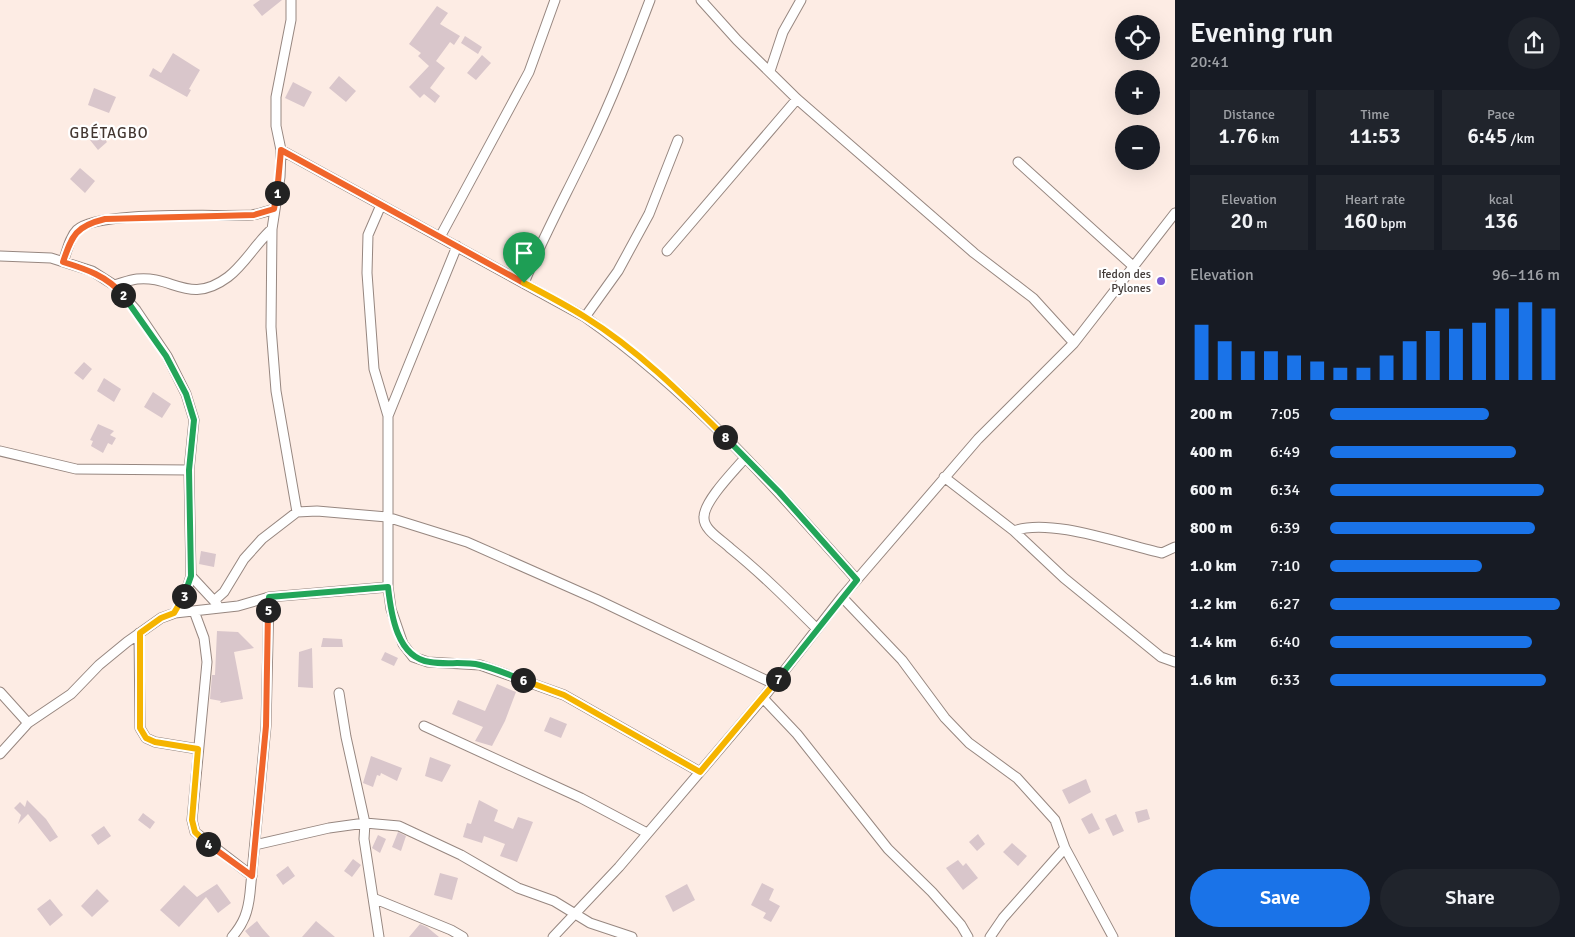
<!DOCTYPE html>
<meta charset="utf-8">
<style>
:root{--surface:#171b24;--page:#20242c;--text:#f1f3f6;--muted:#9ea1a6;--accent:#1a73e8}
body{margin:0;font-family:Signika,sans-serif;background:var(--page);color:var(--text);height:100vh;display:flex;flex-direction:column;font-size:19px;white-space:nowrap}
*{box-sizing:border-box;margin:0}
p{font-size:16px;color:var(--muted)}
.icon{flex:none;width:28px;height:28px;fill:none;stroke:currentColor;stroke-width:2;stroke-linecap:round;stroke-linejoin:round}
.map{position:relative;flex:1;overflow:hidden}
.panel{display:flex;flex-direction:column;background:var(--surface);width:400px}
.panel>*{flex:none}
.tools{position:absolute;left:1115px;top:15px;display:grid;gap:10px}
.tools a{display:grid;place-items:center;width:45px;height:45px;border-radius:50%;background:var(--surface);box-shadow:0 5px 20px #0002;font-size:25px}
.pin{position:absolute;display:grid;place-items:center;width:42px;height:42px;color:#fff;margin:-51px -21px;border-radius:50% 50% 50% 0;rotate:-45deg;box-shadow:0 0 5px #0007}
.pin .icon{rotate:45deg}
.km{position:absolute;width:25px;height:25px;margin:-12px;border-radius:50%;background:#222;color:#fff;font-size:14px;line-height:25px;text-align:center}
.round{display:grid;place-items:center;flex:none;width:52px;height:52px;border-radius:26px;background:var(--page)}
.headline{display:flex;align-items:center;justify-content:space-between;height:85px;padding:0 15px}
h1{font-size:28px;font-weight:600;line-height:38px}
.metrics{display:grid;grid-template-columns:repeat(3,1fr);gap:8px;height:85px;padding:5px 15px}
.metrics div{display:grid;align-content:center;border-radius:0px;background:var(--page);text-align:center}
.metrics b{font-size:21px;font-weight:600}
.metrics small{font-size:14px;font-weight:400}
.metrics p{font-size:14px}
.chart{height:140px;padding:10px 15px}
.chart p{display:flex;justify-content:space-between}
.chart svg{width:100%;height:90px;margin-top:5px;stroke:var(--accent);stroke-width:6}
.primary-button{display:flex;gap:10px;margin-top:auto;padding:10px 15px}
.primary-button a{flex:1;height:58px;border-radius:30px;background:var(--accent);color:#fff;font-size:20px;font-weight:600;line-height:58px;text-align:center}
.primary-button a+a{background:var(--page);color:var(--text)}
ul{padding:0 15px;list-style:none;font-size:16px}
li{display:grid;grid-template-columns:80px 60px 1fr;align-items:center;height:38px}
li i{height:12px;border-radius:6px;background:var(--accent)}
main{display:flex;flex:1;min-height:0}
.map>svg:first-child{display:block}
.building{fill:#d9c6cb}
.lines{fill:none;stroke-linecap:round;stroke-linejoin:round}
.minor-casing{stroke:#978780;stroke-width:11}
.minor{stroke:#fff;stroke-width:9}
.split-1-casing{stroke:#fff;stroke-width:10}
.split-2-casing{stroke:#fff;stroke-width:10}
.split-3-casing{stroke:#fff;stroke-width:10}
.split-4-casing{stroke:#fff;stroke-width:10}
.split-5-casing{stroke:#fff;stroke-width:10}
.split-6-casing{stroke:#fff;stroke-width:10}
.split-7-casing{stroke:#fff;stroke-width:10}
.split-8-casing{stroke:#fff;stroke-width:10}
.split-9-casing{stroke:#fff;stroke-width:10}
.split-1{stroke:#f0652b;stroke-width:6}
.split-2{stroke:#f0652b;stroke-width:6}
.split-3{stroke:#22a559;stroke-width:6}
.split-4{stroke:#f5b400;stroke-width:6}
.split-5{stroke:#f0652b;stroke-width:6}
.split-6{stroke:#22a559;stroke-width:6}
.split-7{stroke:#f5b400;stroke-width:6}
.split-8{stroke:#22a559;stroke-width:6}
.split-9{stroke:#f5b400;stroke-width:6}
.poi-dot{fill:#7759d3;stroke:#fff;stroke-width:2}
.labels{text-anchor:middle;dominant-baseline:central;stroke-width:4.5;stroke-linejoin:round;paint-order:stroke}
.poi-label{font-size:12px;fill:#423b38;stroke:#fff;text-anchor:end}
.quarter-label{font-size:15px;letter-spacing:1px;fill:#433630;stroke:#fff}
</style>
<main>
<div class="map">
<svg width="1175" height="937" viewBox="0 0 1175 937">
<rect width="100%" height="100%" fill="#fdece4"/>
<!-- building -->
<path class="building" d="M260,0h22l-20,16 -9,-11z
M437,6l11,7 -8,11 20,12 -6,9 -4,-3 -14,19 9,7 -15,20 10,8 -5,7 -11,-9 -4,4 -11,-11 20,-21 -11,-10 3,-3 -12,-9z
M465,36l17,11 -4,7 -17,-11z
M173,53l27,17 -11,19 2,1 -4,7 -38,-21 4,-8 8,5z
M482,55l9,8 -15,17 -9,-7z
M339,76l17,15 -10,11 -17,-14z
M293,82l19,10 -8,15 -19,-9z
M94,88l22,9 -7,16 -21,-8z
M99,132l8,10 -9,8 -8,-10z
M80,168l15,13 -10,12 -15,-14z
M84,362l8,7 -9,11 -9,-7z
M104,378l17,11 -7,13 -17,-11z
M153,392l18,12 -9,14 -18,-11z
M98,424l16,7 -4,4 6,3 -4,7 -4,-2 -5,10 -12,-7 2,-5 -3,-1z
M201,551l15,3 -2,13 -15,-3z
M217,631l21,1 16,16 -20,4 9,47 -23,4 1,-2 -11,-2 2,-24h3z
M323,638l19,1 1,8h-22z
M312,648l1,40 -15,-1 1,-35z
M385,652l13,6 -4,8 -13,-6z
M497,684l19,8 -11,29 -13,25 -17,-5 8,-14 -31,-13 6,-14 27,11z
M550,717l17,7 -6,14 -17,-7z
M371,756l31,12 -5,13 -16,-8 -1,3 -3,-1 -4,12 -10,-4z
M430,757l21,8 -9,17 -17,-6z
M1086,779l5,13 -22,12 -7,-14z
M27,800l19,19 12,18 -8,5 -22,-28 -10,10 3,-9 -7,-7 6,-6 5,5z
M479,800l19,10 -4,11 19,8 5,-12 15,5 -16,40 -17,-6 5,-12 -21,-8 -2,7 -19,-6 4,-14 4,1z
M1147,809l3,10 -12,4 -3,-11z
M143,813l12,9 -5,7 -12,-9z
M1092,813l8,16 -11,5 -8,-15z
M1116,814l8,17 -11,5 -8,-17z
M104,826l7,10 -13,9 -7,-10z
M398,832l8,4 -5,15 -9,-4z
M978,834l7,10 -8,7 -8,-9z
M378,835l8,4 -6,14 -8,-5z
M1012,843l15,13 -9,10 -15,-14z
M353,859l8,6 -9,12 -8,-6z
M958,860l5,6 3,-3 12,15 -15,12 -17,-22z
M288,866l7,10 -12,9 -7,-10z
M440,873l18,5 -6,22 -18,-5z
M762,883l12,6 -5,11 11,6 -9,16 -8,-4 3,-5 -15,-8z
M217,884l14,19 -13,10 -12,-16 -27,30 -19,-17 24,-25 13,12z
M687,884l8,16 -22,12 -8,-16z
M97,889l12,12 -17,16 -11,-11z
M50,899l13,16 -13,11 -13,-17z
M257,921l5,7 8,9h-20l-5,-6z
M316,921l19,16h-33z
M420,924l7,3 12,10h-30z"/>
<g class="lines">
<!-- minor casing -->
<g class="minor-casing">
<path id="minor" d="M291,0v20l-15,77v29l5,24 -1,27 -8,52 -1,98 5,64 21,121
M701,0l36,40 60,59 177,154 59,45 41,45
M770,71l13,-39 18,-32
M281,150l304,167c104,73 189,169 272,263
M1018,162l116,105
M381,205l-13,30 -1,38 7,96 14,47
M440,237l89,-165 26,-72
M667,251l130,-152
M0,256l51,2 41,13 22,14 22,25 31,46 19,38 8,26 -5,50
M63,262c4,-10 6,-24 14,-32 20,-20 141,-13 175,-15 7,-1 15,-4 22,-6
M524,283c19,-46 43,-90 64,-134 24,-49 43,-99 62,-149
M114,285c8,-2 15,-5 23,-6 36,-4 52,27 91,-2 17,-13 28,-34 44,-48
M585,317l33,-46 31,-57 29,-74
M0,451l76,18 113,1 2,106 -7,22 -9,15
M745,458c-11,13 -41,43 -41,59 -1,13 18,23 26,31 31,25 59,53 87,81
M944,477l70,54 50,47 97,79 14,5
M1014,531c36,-14 110,14 148,22l13,-6
M191,576l26,28
M388,587l3,22 12,35 10,13 15,5 52,3 84,30 136,77
M842,597l60,63 43,58 24,25 48,35 38,42 10,28 48,89
M215,600l9,-8 20,-33 18,-20 35,-27 20,-1 70,6 80,25 129,57 178,85
M194,611l10,27 3,24 -15,158 3,12 57,44
M139,633l1,95 6,10 9,4 43,7
M0,692l28,31
M339,693l7,44 19,86 34,3 62,29 57,33 36,13 36,22 42,14
M763,698l34,36 91,115 44,43 29,33 7,12
M424,726l157,72 66,35
M0,754l28,-31 43,-29 28,-29 28,-23 34,-24 14,-5 63,-7 31,-9 119,-10v-171l69,-170
M255,845l74,-17 36,-5 -1,16 15,98
M373,898l78,32 12,7
M232,937c12,-14 16,-25 18,-44l16,-167 3,-129
M553,937l66,-70 144,-169 79,-101 136,-158 96,-96 101,-130
M990,937l13,-19 62,-70"/>
</g>
<!-- minor -->
<use href="#minor" class="minor"/>
</g>
<g class="lines">
<!-- split-1 casing -->
<g class="split-1-casing">
<path id="split-1" d="M277,193l4,-43 243,133"/>
</g>
<!-- split-2 casing -->
<g class="split-2-casing">
<path id="split-2" d="M123,295c-16,-19 -37,-26 -60,-33 9,-27 13,-36 42,-43l149,-4 20,-6 3,-16"/>
</g>
<!-- split-3 casing -->
<g class="split-3-casing">
<path id="split-3" d="M123,295l43,61 20,38 8,26 -5,50 2,106 -7,20"/>
</g>
<!-- split-4 casing -->
<g class="split-4-casing">
<path id="split-4" d="M184,596l-10,17 -13,5 -21,15v95l6,10 9,4 43,7 -6,71 3,12 13,12"/>
</g>
<!-- split-5 casing -->
<g class="split-5-casing">
<path id="split-5" d="M208,844l44,32 14,-150 2,-116"/>
</g>
<!-- split-6 casing -->
<g class="split-6-casing">
<path id="split-6" d="M268,610l1,-13 119,-10c3,27 9,71 42,75 16,3 33,-1 50,3 14,3 29,10 43,15"/>
</g>
<!-- split-7 casing -->
<g class="split-7-casing">
<path id="split-7" d="M523,680l41,15 136,77 78,-93"/>
</g>
<!-- split-8 casing -->
<g class="split-8-casing">
<path id="split-8" d="M725,437l54,55 78,88 -79,99"/>
</g>
<!-- split-9 casing -->
<g class="split-9-casing">
<path id="split-9" d="M524,283c21,11 42,22 61,34 52,32 97,77 140,120"/>
</g>
<!-- split-1 -->
<use href="#split-1" class="split-1"/>
<!-- split-2 -->
<use href="#split-2" class="split-2"/>
<!-- split-3 -->
<use href="#split-3" class="split-3"/>
<!-- split-4 -->
<use href="#split-4" class="split-4"/>
<!-- split-5 -->
<use href="#split-5" class="split-5"/>
<!-- split-6 -->
<use href="#split-6" class="split-6"/>
<!-- split-7 -->
<use href="#split-7" class="split-7"/>
<!-- split-8 -->
<use href="#split-8" class="split-8"/>
<!-- split-9 -->
<use href="#split-9" class="split-9"/>
</g>
<!-- markers -->
<circle class="poi-dot" cx="1161" cy="281" r="5"/>
<g class="labels">
<!-- poi labels -->
<g class="poi-label">
<text x="1151" y="274">Ifedon des<tspan x="1151" dy="14">Pylones</tspan></text>
</g>
<!-- quarter labels -->
<g class="quarter-label">
<text x="109" y="133">GBÉTAGBO</text>
</g>
</g>
</svg>
<div class="tools">
<a><svg class="icon" aria-label="locate" viewBox="0 0 24 24"><circle cx="12" cy="12" r="6"/><path d="M12 2v4M12 18v4M2 12h4M18 12h4"/></svg></a>
<a>+</a>
<a>−</a>
</div>
<div class="pin" style="left:524px;top:283px;background:#1e9e55"><svg class="icon" aria-label="arrive" viewBox="0 0 24 24"><path d="M6 21V4h12l-3 4 3 4H6"/></svg></div>
<b class="km" style="left:277px;top:193px">1</b>
<b class="km" style="left:123px;top:295px">2</b>
<b class="km" style="left:184px;top:596px">3</b>
<b class="km" style="left:208px;top:844px">4</b>
<b class="km" style="left:268px;top:610px">5</b>
<b class="km" style="left:523px;top:680px">6</b>
<b class="km" style="left:778px;top:679px">7</b>
<b class="km" style="left:725px;top:437px">8</b>
</div>
<section class="panel">
<div class="headline"><div><h1>Evening run</h1><p>20:41</p></div><a class="round"><svg class="icon" aria-label="share" viewBox="0 0 24 24"><path d="M12 15V3M7 8l5-5 5 5M5 13v7h14v-7"/></svg></a></div>
<div class="metrics">
<div><p>Distance</p><b>1.76<small> km</small></b></div>
<div><p>Time</p><b>11:53</b></div>
<div><p>Pace</p><b>6:45<small> /km</small></b></div>
</div>
<div class="metrics">
<div><p>Elevation</p><b>20<small> m</small></b></div>
<div><p>Heart rate</p><b>160<small> bpm</small></b></div>
<div><p>kcal</p><b>136</b></div>
</div>
<div class="chart"><p><span>Elevation</span>96–116 m</p>
<svg viewBox="0 0 160 44" preserveAspectRatio="none"><path d="M5 44V17M15 44V25M25 44V30M35 44V30M45 44V32M55 44V35M65 44V38M75 44V38M85 44V32M95 44V25M105 44V20M115 44V19M125 44V16M135 44V9M145 44V6M155 44V9"/></svg>
</div>
<ul>
<li><b>200 m</b>7:05<i style="width:69%"></i></li>
<li><b>400 m</b>6:49<i style="width:81%"></i></li>
<li><b>600 m</b>6:34<i style="width:93%"></i></li>
<li><b>800 m</b>6:39<i style="width:89%"></i></li>
<li><b>1.0 km</b>7:10<i style="width:66%"></i></li>
<li><b>1.2 km</b>6:27<i style="width:100%"></i></li>
<li><b>1.4 km</b>6:40<i style="width:88%"></i></li>
<li><b>1.6 km</b>6:33<i style="width:94%"></i></li>
</ul>
<div class="primary-button"><a>Save</a><a>Share</a></div>
</section>
</main>
